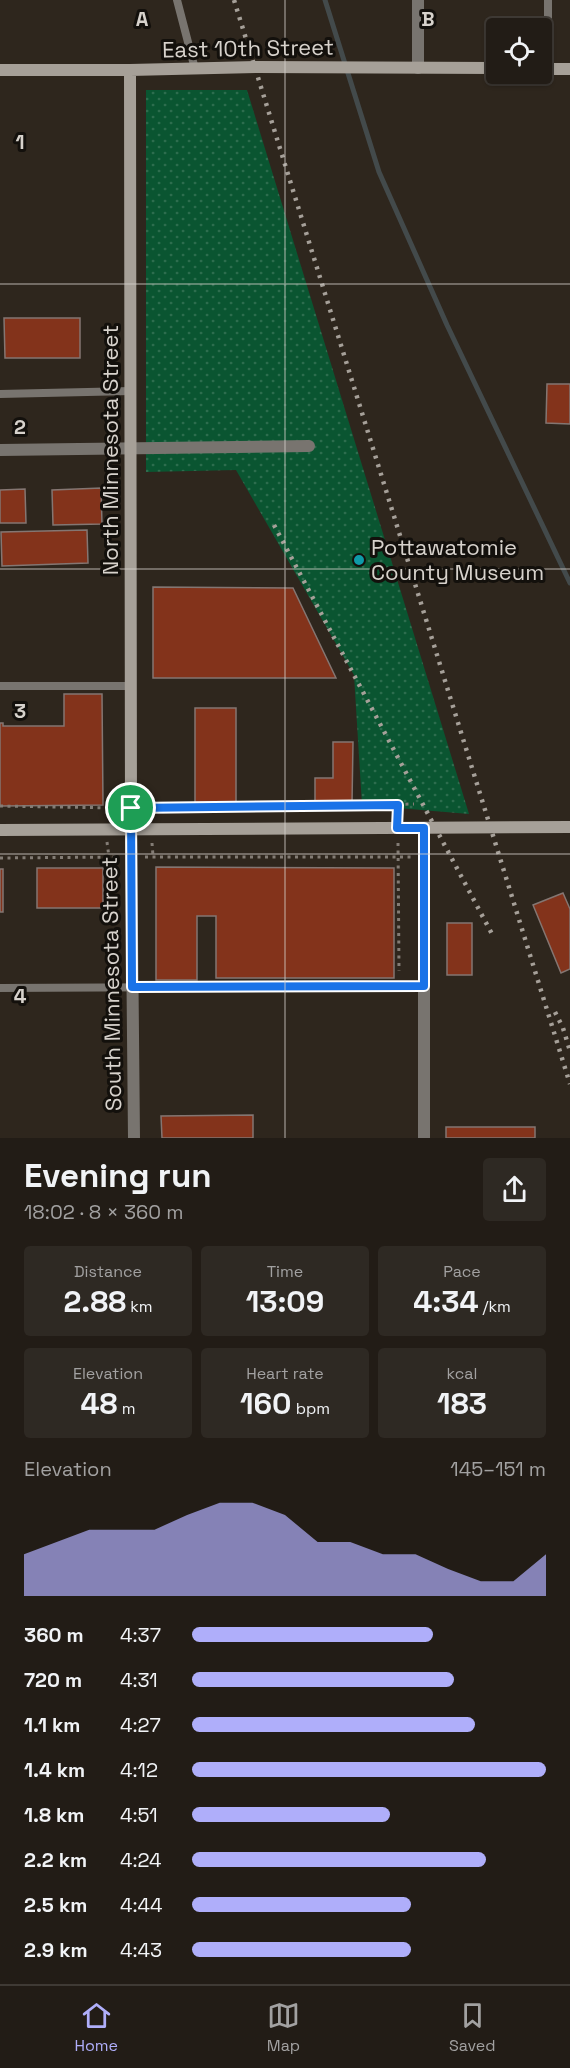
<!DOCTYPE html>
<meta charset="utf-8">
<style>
:root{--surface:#221c16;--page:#2e2923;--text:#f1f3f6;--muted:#a2a1a1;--line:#3f3a35;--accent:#afaefa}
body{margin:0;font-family:"Space Grotesk",sans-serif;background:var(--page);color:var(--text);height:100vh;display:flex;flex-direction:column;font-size:22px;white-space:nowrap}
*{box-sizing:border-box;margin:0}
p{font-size:20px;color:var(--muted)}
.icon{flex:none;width:33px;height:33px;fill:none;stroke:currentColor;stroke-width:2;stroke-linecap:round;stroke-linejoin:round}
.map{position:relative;height:1138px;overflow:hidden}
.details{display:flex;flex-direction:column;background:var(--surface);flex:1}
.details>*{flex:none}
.controls{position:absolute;left:486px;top:18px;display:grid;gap:12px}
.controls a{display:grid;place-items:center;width:66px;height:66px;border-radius:6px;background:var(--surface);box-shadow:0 2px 4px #0004,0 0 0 2px var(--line);font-size:30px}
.pin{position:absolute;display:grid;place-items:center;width:51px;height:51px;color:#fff;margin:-26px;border:3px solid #fff;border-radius:50%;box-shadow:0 2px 6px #0007}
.round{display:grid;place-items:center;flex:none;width:63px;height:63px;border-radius:6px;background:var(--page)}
.head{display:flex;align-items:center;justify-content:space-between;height:102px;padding:0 24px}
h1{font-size:33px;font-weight:600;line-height:45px}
.metrics{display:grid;grid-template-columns:repeat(3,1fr);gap:9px;height:102px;padding:6px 24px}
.metrics div{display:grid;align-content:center;border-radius:6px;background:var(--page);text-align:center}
.metrics b{font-size:30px;font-weight:600}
.metrics small{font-size:16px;font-weight:400}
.metrics p{font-size:16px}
.chart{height:168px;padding:12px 24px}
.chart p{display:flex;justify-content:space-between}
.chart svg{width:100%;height:108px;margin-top:6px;fill:var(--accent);opacity:.7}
ul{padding:0 24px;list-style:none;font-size:20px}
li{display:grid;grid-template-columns:96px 72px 1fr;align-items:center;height:45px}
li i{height:15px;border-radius:8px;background:var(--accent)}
.dock{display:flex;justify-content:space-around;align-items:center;height:84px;border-top:2px solid var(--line);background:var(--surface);font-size:16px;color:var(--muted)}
.dock a{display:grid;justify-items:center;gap:3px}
.dock .on{color:var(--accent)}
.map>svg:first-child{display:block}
.park{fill:url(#park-dots)}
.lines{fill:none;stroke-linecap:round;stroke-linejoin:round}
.stream{stroke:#434a4b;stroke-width:5}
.building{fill:#83331b;stroke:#847672;stroke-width:1.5}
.path{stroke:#837c75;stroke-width:3;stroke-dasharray:3 4.5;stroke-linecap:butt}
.lane{stroke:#78746f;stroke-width:8}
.street{stroke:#78746f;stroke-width:12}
.secondary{stroke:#a6a098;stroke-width:12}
.rail{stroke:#a6a099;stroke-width:4.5;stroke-dasharray:3 6;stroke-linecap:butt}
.route-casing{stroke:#fff;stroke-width:12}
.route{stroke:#1a73e8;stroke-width:8}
.grid{fill:none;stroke:#d7d2cc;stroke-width:1.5;stroke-opacity:0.55}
.culture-dot{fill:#0f9aa8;stroke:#13100c;stroke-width:2}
.labels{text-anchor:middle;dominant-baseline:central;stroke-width:6;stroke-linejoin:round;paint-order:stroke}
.street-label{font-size:22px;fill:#d7d2cc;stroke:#13100c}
.poi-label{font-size:22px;fill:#d7d2cc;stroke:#13100c;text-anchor:start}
.grid-label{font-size:20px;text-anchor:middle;font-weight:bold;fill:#d7d2cc;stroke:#13100c;stroke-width:6;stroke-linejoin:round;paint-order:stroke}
</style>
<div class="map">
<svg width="570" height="1138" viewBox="0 0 570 1138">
<defs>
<pattern id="park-dots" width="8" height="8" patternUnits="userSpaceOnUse" patternTransform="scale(1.5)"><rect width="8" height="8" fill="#0a5531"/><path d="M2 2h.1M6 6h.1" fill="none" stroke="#2d6d4e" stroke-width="1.8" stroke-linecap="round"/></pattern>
</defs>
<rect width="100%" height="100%" fill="#2e261d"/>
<!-- park -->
<path class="park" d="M146,90h101l222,724 -107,-9 -8,-130 -118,-205 -90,2z"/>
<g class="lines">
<!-- stream -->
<path class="stream" d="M325,0l54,172 68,153 123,258"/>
</g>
<!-- building -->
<path class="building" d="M4,318h76v40h-75z
M547,384h23v40l-24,-1z
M101,488l1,36 -49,1 -1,-35z
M25,489l1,34h-26v-33z
M87,530l1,33 -86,3 -1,-34z
M153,587l140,1 43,90h-183z
M64,694h38l1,111 -103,1v-83h3v3h61z
M195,708h41v98h-41z
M333,742h20l-1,62h-37v-26h18z
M156,867l238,1v110h-178v-62h-19v64h-41z
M37,868h66v40h-66z
M0,869h3v43h-3z
M563,893l7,16v60l-9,4 -28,-68z
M447,923h25v52h-25z
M253,1115v23h-91l-1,-22z
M446,1127h89v11h-89z"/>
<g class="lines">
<!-- path -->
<path class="path" d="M0,806l119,2
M143,808l271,-4
M107,842l2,15
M152,843l1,13
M398,843l1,128
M145,857h266
M0,858l117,-1"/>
<!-- lane -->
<path class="lane" d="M177,0l18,69
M548,0v69
M0,394l131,-3
M0,686h131
M0,988l424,-2"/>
<!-- street -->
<path class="street" d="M418,0v68
M0,450l309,-4
M131,830l3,308
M424,1138v-310"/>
<!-- secondary -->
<path class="secondary" d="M542,69h28
M0,70h130l126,-3 240,1
M130,70l1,760
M0,830l570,-3"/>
<!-- rail -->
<path class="rail" d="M234,0l336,1084
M274,525l218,409
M555,1012l8,16 7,23"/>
</g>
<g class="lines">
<!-- route casing -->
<g class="route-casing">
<path id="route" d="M398,805l-1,23h27v158l-292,1 -1,-179z"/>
</g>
<!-- route -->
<use href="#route" class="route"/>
</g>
<!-- grid -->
<path class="grid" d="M285,0v1138M0,284h570M0,569h570M0,854h570"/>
<!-- markers -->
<circle class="culture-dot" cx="359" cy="560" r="6"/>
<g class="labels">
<!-- street labels -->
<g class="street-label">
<text transform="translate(248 48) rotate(-1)">East 10th Street</text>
<text transform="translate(110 450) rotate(-90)">North Minnesota Street</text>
<text transform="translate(111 984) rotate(-91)">South Minnesota Street</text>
</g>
<!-- poi labels -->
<g class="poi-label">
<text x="371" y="547">Pottawatomie<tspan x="371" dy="25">County Museum</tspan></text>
</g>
</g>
<g class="grid-label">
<text x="142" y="26">A</text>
<text x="428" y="26">B</text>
<text x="20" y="149">1</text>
<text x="20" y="434">2</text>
<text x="20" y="718">3</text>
<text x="20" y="1003">4</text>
</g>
</svg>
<div class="controls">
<a><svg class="icon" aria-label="locate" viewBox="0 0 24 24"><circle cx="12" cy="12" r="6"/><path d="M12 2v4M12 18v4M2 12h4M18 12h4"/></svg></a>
</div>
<div class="pin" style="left:131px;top:808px;background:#1e9e55"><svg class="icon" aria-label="arrive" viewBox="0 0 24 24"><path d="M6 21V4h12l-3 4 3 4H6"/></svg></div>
</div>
<section class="details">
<div class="head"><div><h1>Evening run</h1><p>18:02 · 8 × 360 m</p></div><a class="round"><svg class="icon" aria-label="share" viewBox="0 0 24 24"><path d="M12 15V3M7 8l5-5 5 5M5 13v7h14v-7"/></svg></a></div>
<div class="metrics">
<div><p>Distance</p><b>2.88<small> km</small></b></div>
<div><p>Time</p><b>13:09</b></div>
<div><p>Pace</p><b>4:34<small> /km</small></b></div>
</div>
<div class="metrics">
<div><p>Elevation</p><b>48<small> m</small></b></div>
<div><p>Heart rate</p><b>160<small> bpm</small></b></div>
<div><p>kcal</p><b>183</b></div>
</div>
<div class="chart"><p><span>Elevation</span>145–151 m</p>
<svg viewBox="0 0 160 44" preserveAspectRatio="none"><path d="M0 44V27L10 22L20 17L30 17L40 17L50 11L60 6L70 6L80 11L90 22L100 22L110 27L120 27L130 33L140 38L150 38L160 27V44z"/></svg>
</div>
<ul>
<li><b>360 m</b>4:37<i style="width:68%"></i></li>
<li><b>720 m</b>4:31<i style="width:74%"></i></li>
<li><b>1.1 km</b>4:27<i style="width:80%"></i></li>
<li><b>1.4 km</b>4:12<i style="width:100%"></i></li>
<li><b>1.8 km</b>4:51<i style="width:56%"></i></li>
<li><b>2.2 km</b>4:24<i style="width:83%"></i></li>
<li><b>2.5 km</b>4:44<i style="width:62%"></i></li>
<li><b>2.9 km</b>4:43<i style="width:62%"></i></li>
</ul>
</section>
<nav class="dock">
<a class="on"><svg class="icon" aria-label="home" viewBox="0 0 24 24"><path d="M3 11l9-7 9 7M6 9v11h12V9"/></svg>Home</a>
<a><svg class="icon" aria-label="map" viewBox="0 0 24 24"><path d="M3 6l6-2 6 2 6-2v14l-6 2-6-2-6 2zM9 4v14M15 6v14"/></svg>Map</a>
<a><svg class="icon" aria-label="saved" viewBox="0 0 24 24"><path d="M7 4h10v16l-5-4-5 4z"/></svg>Saved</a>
</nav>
